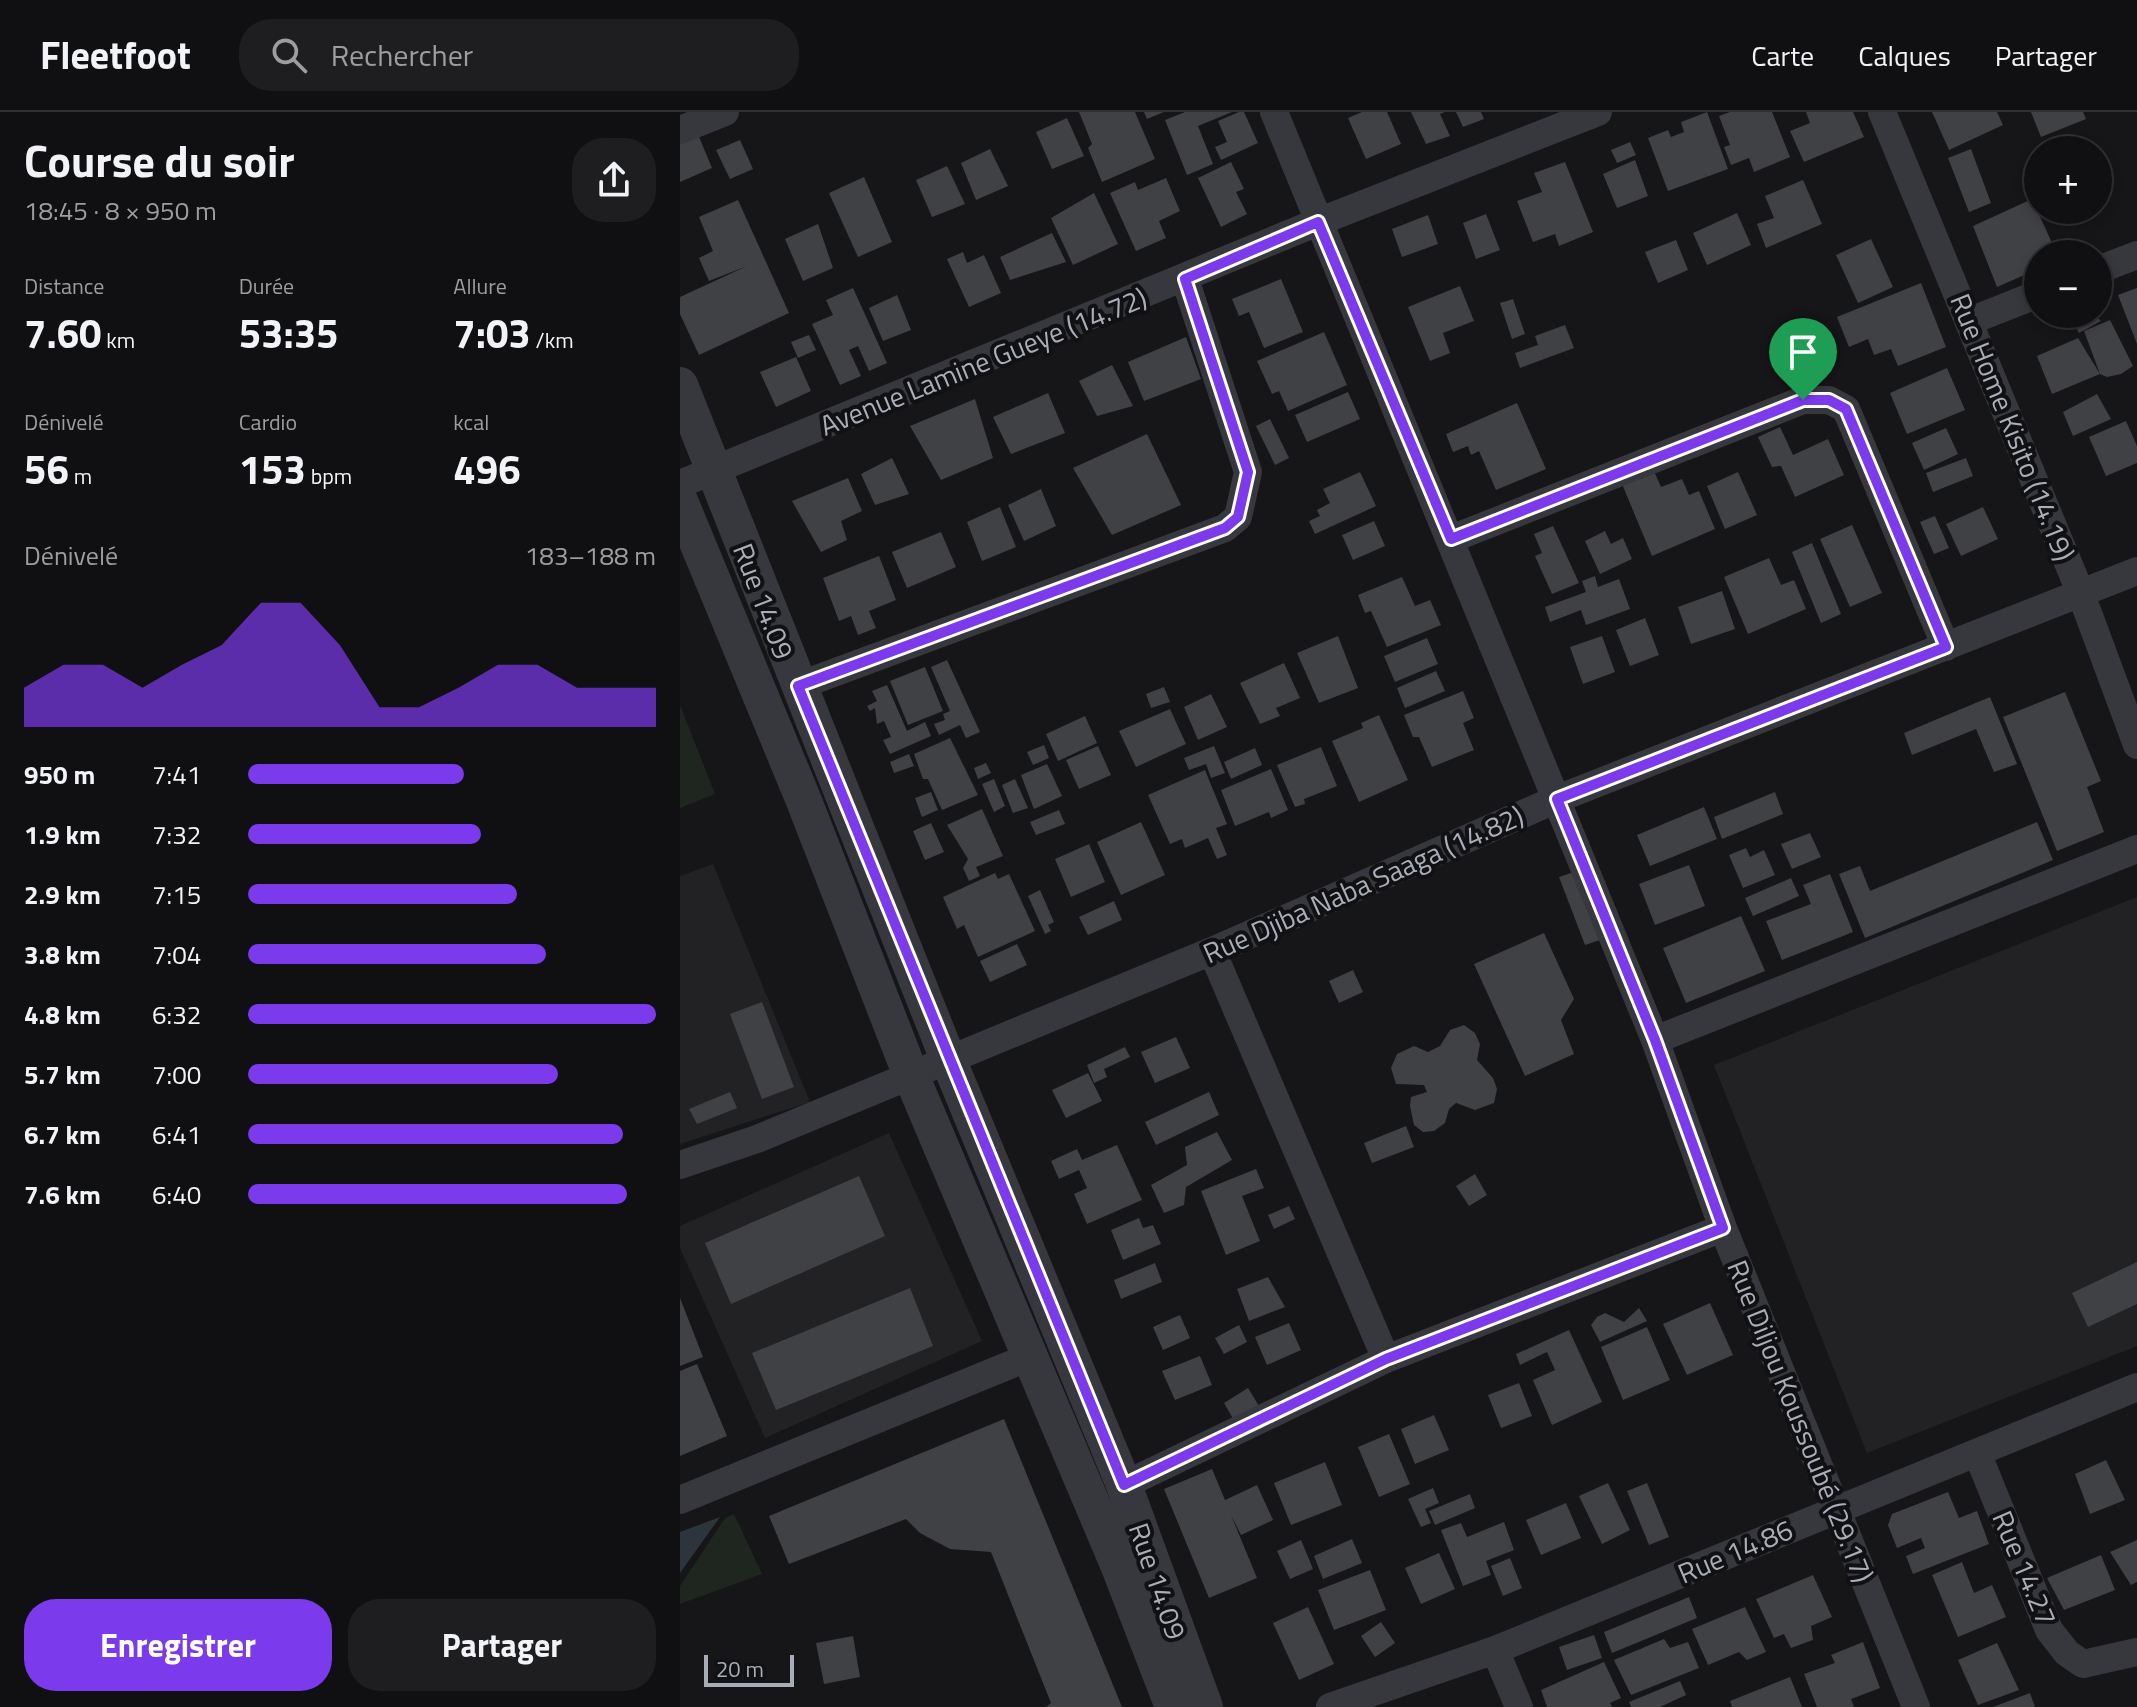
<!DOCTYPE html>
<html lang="fr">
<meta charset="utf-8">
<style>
:root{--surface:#101012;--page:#1e1e20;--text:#f1f3f6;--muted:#9c9d9f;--line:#303032;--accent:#7c3aed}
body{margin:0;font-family:"Titillium Web",sans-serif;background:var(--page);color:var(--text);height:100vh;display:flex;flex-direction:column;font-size:30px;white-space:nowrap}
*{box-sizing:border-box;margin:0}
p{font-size:26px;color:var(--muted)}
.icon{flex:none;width:44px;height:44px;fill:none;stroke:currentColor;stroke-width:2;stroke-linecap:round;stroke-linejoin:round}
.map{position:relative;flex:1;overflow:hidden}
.sheet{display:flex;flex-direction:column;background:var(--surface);width:680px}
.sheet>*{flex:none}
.fabs{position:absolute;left:1344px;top:24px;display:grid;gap:16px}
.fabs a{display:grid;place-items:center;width:88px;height:88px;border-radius:50%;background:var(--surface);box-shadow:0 4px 12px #0003,0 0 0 2px var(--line);font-size:40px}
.scale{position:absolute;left:24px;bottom:20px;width:90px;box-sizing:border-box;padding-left:8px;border:4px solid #a8adb8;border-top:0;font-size:22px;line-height:28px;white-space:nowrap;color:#a8adb8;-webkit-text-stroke:6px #111113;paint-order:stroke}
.pin{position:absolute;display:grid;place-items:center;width:68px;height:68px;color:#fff;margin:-82px -34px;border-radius:50% 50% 50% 0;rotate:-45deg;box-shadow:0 0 8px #0007}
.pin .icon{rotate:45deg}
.round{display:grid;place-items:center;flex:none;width:84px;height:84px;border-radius:32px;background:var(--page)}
.head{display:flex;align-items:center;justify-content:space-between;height:136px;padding:0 24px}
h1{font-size:44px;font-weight:700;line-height:60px}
.stats{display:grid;grid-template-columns:repeat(3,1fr);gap:12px;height:136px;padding:8px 24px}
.stats div{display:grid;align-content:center}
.stats b{font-size:40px;font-weight:700}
.stats small{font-size:22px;font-weight:400}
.stats p{font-size:22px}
.chart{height:224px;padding:16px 24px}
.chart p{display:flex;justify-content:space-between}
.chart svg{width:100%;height:144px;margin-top:8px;fill:var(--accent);opacity:.7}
.button{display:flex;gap:16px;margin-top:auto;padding:16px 24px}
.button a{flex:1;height:92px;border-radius:32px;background:var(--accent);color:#fff;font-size:32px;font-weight:700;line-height:92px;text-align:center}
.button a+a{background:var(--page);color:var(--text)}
ul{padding:0 24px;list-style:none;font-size:26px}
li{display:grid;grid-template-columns:128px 96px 1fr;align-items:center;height:60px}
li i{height:20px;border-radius:10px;background:var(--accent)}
header{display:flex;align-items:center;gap:48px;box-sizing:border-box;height:112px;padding:0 40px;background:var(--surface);border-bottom:2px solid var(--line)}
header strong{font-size:38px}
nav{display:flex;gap:44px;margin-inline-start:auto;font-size:28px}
.search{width:560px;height:72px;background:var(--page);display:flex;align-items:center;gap:20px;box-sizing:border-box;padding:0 28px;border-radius:32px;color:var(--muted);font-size:30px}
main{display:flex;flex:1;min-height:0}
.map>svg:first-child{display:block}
.built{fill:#222225}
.green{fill:#1e261f}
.water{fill:#2c353c}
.building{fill:#404145}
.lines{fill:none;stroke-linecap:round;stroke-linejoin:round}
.minor{stroke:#37383d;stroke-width:28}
.tertiary{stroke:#37383d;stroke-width:36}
.route-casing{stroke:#fff;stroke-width:16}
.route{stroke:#7c3aed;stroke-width:10}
.labels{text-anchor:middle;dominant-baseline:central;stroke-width:8;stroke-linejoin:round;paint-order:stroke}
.street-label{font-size:28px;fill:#a8adb8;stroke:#111113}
</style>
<header>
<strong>Fleetfoot</strong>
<div class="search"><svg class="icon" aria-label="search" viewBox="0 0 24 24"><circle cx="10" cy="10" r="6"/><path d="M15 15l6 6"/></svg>Rechercher</div>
<nav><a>Carte</a><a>Calques</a><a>Partager</a></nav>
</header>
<main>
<section class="sheet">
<div class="head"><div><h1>Course du soir</h1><p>18:45 · 8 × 950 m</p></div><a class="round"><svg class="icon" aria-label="share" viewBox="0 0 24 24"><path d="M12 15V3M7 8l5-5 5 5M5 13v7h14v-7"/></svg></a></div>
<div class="stats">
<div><p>Distance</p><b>7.60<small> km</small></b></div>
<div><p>Durée</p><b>53:35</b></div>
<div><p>Allure</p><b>7:03<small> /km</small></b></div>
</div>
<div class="stats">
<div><p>Dénivelé</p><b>56<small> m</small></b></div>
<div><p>Cardio</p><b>153<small> bpm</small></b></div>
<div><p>kcal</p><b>496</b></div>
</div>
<div class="chart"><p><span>Dénivelé</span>183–188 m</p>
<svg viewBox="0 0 160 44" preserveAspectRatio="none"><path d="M0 44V32L10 25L20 25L30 32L40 25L50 19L60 6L70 6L80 19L90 38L100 38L110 32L120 25L130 25L140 32L150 32L160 32V44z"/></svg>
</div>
<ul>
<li><b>950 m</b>7:41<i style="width:53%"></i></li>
<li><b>1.9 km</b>7:32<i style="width:57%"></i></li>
<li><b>2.9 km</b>7:15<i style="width:66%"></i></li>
<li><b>3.8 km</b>7:04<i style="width:73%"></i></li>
<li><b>4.8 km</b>6:32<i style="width:100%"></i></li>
<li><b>5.7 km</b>7:00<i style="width:76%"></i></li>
<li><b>6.7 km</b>6:41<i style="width:92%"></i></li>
<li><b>7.6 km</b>6:40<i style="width:93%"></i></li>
</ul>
<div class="button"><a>Enregistrer</a><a>Partager</a></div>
</section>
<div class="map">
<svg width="1457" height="1595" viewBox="0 0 1457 1595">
<rect width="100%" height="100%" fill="#161618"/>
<!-- built -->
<path class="built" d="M33,752l97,238 -130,42v-268z
M1457,785v449l-270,107 -153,-388z
M209,1021l93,208 -217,97 -85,-190v-22z"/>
<!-- green -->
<path class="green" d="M0,593l35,89 -35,14z
M54,1402l28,60 -82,30v-18l45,-68z"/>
<!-- water -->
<path class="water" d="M40,1405l-40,56v-41z"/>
<!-- building -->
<path class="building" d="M399,0h56l20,47 -53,23 -14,-34 4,-4z
M464,0h20l-17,7z
M505,0h47l-34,14 15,38 -26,11 -22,-55z
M559,0h5l14,31 -37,17 -6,-13 12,-5 -9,-21z
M682,0h25l14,32 -35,15 -18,-41z
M731,0h34l-5,2 10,22 -24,8z
M776,0h25l3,7 -21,8z
M1027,0l21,57 -60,22 -20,-53 20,-8 3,7 13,-5 -3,-10z
M1050,0h42l18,45 -36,15 -5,-14 -18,7 -7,-18 6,-2 -11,-29z
M1126,0h47l11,25 -60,25 -14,-31 20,-8z
M1252,0h65l6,13 -54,25z
M1351,0h52l3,7 -45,18z
M387,6l17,38 -32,13 -16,-37z
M17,20l15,36 -32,14v-43z
M60,28l13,29 -23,10 -14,-29z
M950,30l6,13 -19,8 -6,-13z
M310,37l18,37 -32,14 -15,-37z
M1291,37l20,54 -22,9 -21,-54z
M955,48l13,36 -31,12 -14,-34z
M551,50l13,27 -8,3 11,22 -26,13 -23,-49z
M885,50l28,70 -34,14 -4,-12 -22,8 -16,-41 25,-9 -8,-19z
M267,54l18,38 -33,13 -16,-37z
M184,65l28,65 -34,15 -29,-64z
M486,66l14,33 -21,10 7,17 -30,13 -26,-58 25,-11 3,8z
M1123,68l19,44 -56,24 -9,-24 17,-6 -9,-22z
M414,81l24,51 -45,21 -22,-47z
M1352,87l25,55h-19v15l-41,18 -24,-61z
M58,88l51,113 -90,42 -19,-41v-17l67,-31 -38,15 -10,-23 14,-7 -14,-34z
M1057,101l14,32 -44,20 -14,-32z
M806,102l14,36 -24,9 -13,-36z
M748,103l10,29 -36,13 -10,-28z
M138,112l15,44 -30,13 -18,-42z
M372,121l14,29 -56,18 -10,-23z
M1191,127l22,48 -35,16 -22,-48z
M996,128l12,30 -30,13 -13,-31z
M283,140l4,11 17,-8 17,38 -32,14 -22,-48z
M601,167l22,53 -39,16 -15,-36 -10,4 -7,-17z
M1241,171l25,64 -48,19 -7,-17 -17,6 -6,-16 -19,8 -12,-30z
M780,174l14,35 -31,12 7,20 -20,8 -22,-54z
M173,176l34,75 -18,8 -11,-25 -9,4 12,26 -21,9 -28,-61 21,-9 -7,-15z
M1457,176v56l-19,-49z
M217,183l14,35 -28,11 -14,-33z
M833,187l12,35 -13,5 -12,-36z
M1389,202h24l8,7 -22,12z
M1430,208l23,46 -12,8 -14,3 -7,-3 -48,20 -15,-38 41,-18 22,36 -16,-43z
M885,213l9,23 -54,20 -5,-15 23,-8 -3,-9z
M644,220l23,53 -59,26 -9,-20 -7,3 -15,-33z
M129,223l7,15 -18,8 -7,-16z
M506,225l15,42 -57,22 -16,-39z
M116,245l15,34 -35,16 -16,-35z
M432,253l21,41 -36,10 -18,-35z
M1267,256l18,42 -58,24 -17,-41z
M668,280l12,27 -53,23 -12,-27z
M368,281l17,40 -54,21 -18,-37z
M1417,282l14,25 -38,17 -10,-24z
M295,287l18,59 -52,22 -31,-54z
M837,291l29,66 -50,21 -17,-39 -8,4 -3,-9 -15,6 -7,-18z
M590,307l19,39 -14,7 -19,-39z
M1446,309l11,25v17l-31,13 -17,-39z
M1100,315l13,28 35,-16 16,36 -49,22 -14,-31 -9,1 -14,-30z
M1266,316l12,26 -34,16 -12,-27z
M467,322l34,71 -69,30 -39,-67z
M212,346l17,36 -34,11 -14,-31z
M1286,346l7,18 -40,16 -7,-19z
M974,359l7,16 21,-8 7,16 10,-4 16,38 -63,27 -30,-72z
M680,360l16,34 -61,28 -6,-13 11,-5 -3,-6 13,-7 -7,-14z
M1058,360l19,43 -32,14 -18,-43z
M168,366l14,33 -21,10 6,19 -26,12 -29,-51z
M361,377l15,37 -32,15 -16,-36z
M320,395l16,40 -34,14 -15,-39z
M1303,395l15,32 -37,17 -15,-32z
M1255,404l14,32 -15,6 -14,-32z
M694,409l11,25 -32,14 -11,-25z
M1172,413l30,68 -32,14 -30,-68z
M873,414l26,57 -27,11 -17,-38 7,-3 -8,-19z
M925,419l6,13 12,-6 9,21 -32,15 -15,-33z
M261,420l15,35 -49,21 -15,-36z
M1132,431l29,71 -20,9 -29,-71z
M199,444l17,44 -27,11 7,17 -18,7 -7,-19 -12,5 -16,-43z
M1089,446l12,27 13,-5 12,29 -58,25 -24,-57z
M915,464l3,11 21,-8 11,30 -44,16 -5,-15 -31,12 -5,-15 41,-15 -4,-11z
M722,465l13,29 15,-6 11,25 -54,22 -16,-36 -6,2 -7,-18z
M1042,479l13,38 -44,15 -13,-37z
M965,506l14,37 -29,11 -14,-36z
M658,524l20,52 -39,15 -22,-50z
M922,524l13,36 -32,12 -13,-37z
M747,526l11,26 -43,18 -11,-26z
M267,548l33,72 -14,6 -6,-13 -21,10 -5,-11 11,-4 -2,-6 7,-3 -19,-44z
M604,551l16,35 -24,10 4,8 -20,8 -20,-41z
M245,555l18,44 -35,14 -18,-44z
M756,559l9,20 -40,17 -8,-20z
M207,573l20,46 18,-9 6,14 -41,18 -7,-14 8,-3 -7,-16 -7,3 -2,-16 -5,3 -3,-5 10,-5 -5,-10z
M484,575l6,15 -19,6 -5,-14z
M783,579l11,27 -11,5 11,27 -42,17 -13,-30h-6l-9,-22z
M1385,580l36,89 -14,6 17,45 -47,19 -54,-134z
M531,582l16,33 -29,13 -14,-33z
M1310,585l27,67 -23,8 -18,-43 -64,26 -8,-22z
M490,597l16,35 -50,23 -17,-36z
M699,603l29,65 -49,22 -27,-61 31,-13 -2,-5z
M405,604l12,27 -39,18 -12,-27z
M270,626l28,57 -36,15 -14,-31h-5l-9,-25z
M364,633l5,13 -16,7 -6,-13z
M418,634l13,29 -32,14 -13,-29z
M534,634l11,27 -14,5 -5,-14 -17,6 -5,-12z
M641,635l16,39 -33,13 1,5 -10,3 -18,-42z
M575,636l7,17 -31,14 -7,-17z
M229,642l5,12 -20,7 -4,-11z
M306,651l5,10 -13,6 -4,-11z
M367,652l15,32 -28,13 -13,-34z
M591,657l17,41 -17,8 -2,-6 -34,14 -14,-36z
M525,658l22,54 -11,4 11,27 -10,4 -9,-21 -23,10 -3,-9 -12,5 -22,-49z
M314,667l11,27 -11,6 -12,-28z
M335,667l13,29 -15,5 -11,-28z
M251,680l7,18 -16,7 -7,-19z
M1095,680l8,22 -61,25 -8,-22z
M1024,695l13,32 -67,27 -13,-31z
M302,697l21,47 -27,11 4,9 -11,5 -6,-13 5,-9 -21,-34z
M379,698l6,14 -29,11 -6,-13z
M461,710l24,53 -44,20 -24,-53z
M1357,710l16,38 -188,78 -26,-64 21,-8 10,25z
M251,711l13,29 -19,8 -12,-29z
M1130,721l11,24 -29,12 -11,-25z
M409,732l16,38 -34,15 -16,-38z
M1066,736l4,9 14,-7 11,25 -32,13 -14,-33z
M1009,753l16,41 -50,19 -16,-41z
M897,759l26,68 -18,6 -26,-68z
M315,761l3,6 11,-5 26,57 -57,26 -14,-32 -7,4 -14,-32z
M1150,762l23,58 -71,28 -16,-39 45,-17 -8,-19z
M1111,766l8,18 -46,20 -8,-18z
M360,778l14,32 -6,3 3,6 -6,3 -17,-38z
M434,789l8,19 -34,15 -9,-18z
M1061,804l24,55 -79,32 -23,-55z
M864,821l30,66 -13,21 13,34 -49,22 -51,-112z
M337,832l10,21 -37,17 -10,-21z
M673,858l10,22 -24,11 -10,-22z
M82,890l32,85 -32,12 -32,-85z
M784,913l11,8 5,11 -3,16 16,18 4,11 -3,14 -19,7 -19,-7 -7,6 -4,14 -11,8 -11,1 -9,-7 -4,-19 1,-9 16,-5 -3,-7 -28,-1 -5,-16 6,-14 17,-8 14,6 12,-6 10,-16z
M496,925l14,31 -35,15 -14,-31z
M445,935l5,10 -26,12 3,8 -13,6 -7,-18z
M408,961l14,28 -36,17 -14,-28z
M50,980l7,16 -40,16 -8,-15z
M529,980l10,23 -63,30 -11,-23z
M726,1014l8,21 -42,16 -8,-20z
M537,1020l15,28 -46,27 -2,18 -20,8 -13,-28 36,-20 -2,-18z
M437,1033l25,55 -55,24 -13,-30 13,-6 -8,-18 -20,9 -8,-18 26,-12 5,11z
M576,1057l8,19 -22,8 18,45 -34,14 -25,-64z
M795,1062l12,21 -18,11 -13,-20z
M179,1064l26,60 -154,68 -26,-61z
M609,1094l6,13 -21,10 -6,-14z
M459,1106l4,10 10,-3 8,19 -38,16 -12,-30z
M1457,1150v42l-49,23 -16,-34z
M475,1151l7,19 -41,17 -7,-19z
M588,1165l17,30 -36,14 -12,-32z
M230,1176l23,58 -157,64 -24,-57z
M0,1186l23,59 -23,9z
M1030,1191l23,52 -46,20 -24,-51z
M959,1196l8,13 -47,21 -9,-17 6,-8 8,-4 19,9z
M500,1203l10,23 -27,12 -10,-23z
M609,1211l12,27 -34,15 -12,-28z
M559,1213l8,17 -23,12 -9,-16z
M967,1215l23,53 -47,20 -22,-53z
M889,1218l33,72 -50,23 -19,-45 22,-10 -8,-18 -27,13 -4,-11z
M520,1244l12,29 -37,15 -13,-29z
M17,1252l30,72 -47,20v-85z
M839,1271l13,33 -31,12 -13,-33z
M568,1276l11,18 -24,16 -11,-19z
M754,1303l15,35 -34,14 -14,-35z
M324,1307l118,288h-76l5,-4 -60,-151 -41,-3 -30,-16 -14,-14 -117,45 -20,-48z
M709,1322l21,50 -31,13 -21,-50z
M1426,1348l19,40 -35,14 -15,-40z
M645,1350l17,43 -51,20 -17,-42z
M532,1357l13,31 32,-15 16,35 -32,15 -10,-20 26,63 -48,20 -45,-109z
M928,1371l22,47 -28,14 -23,-48z
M967,1371l22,54 -20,8 -22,-54z
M753,1376l6,15 -14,6 6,14 -10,4 -13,-28z
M1268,1380l11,26 18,-7 12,33 -76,30 -7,-18 19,-8 -4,-10 -24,10 -9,-23 4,-11z
M790,1382l5,14 -40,17 -6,-14z
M886,1391l15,35 -40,17 -15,-35z
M824,1410l10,28 -28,11 5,14 -28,11 -22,-56 20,-7 6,14z
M672,1427l10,24 -39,16 -9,-23z
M621,1428l12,29 -23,10 -13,-28z
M1457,1428v42l-6,3 -21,-33z
M759,1441l16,36 -34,15 -16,-36z
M1421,1443l14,35 -51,20 -17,-32z
M830,1446l12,30 -19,8 -12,-30z
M1282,1450l12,31 18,-8 14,32 -48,20 -26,-62z
M690,1458l16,40 -52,20 -16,-40z
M1133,1463l19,42 -21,9 2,14 -22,8 -7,-14 -10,4 -18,-39z
M1009,1485l8,21 -85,35 -8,-21z
M628,1495l26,57 -35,16 -26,-57z
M1065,1495l21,45 -19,8 -8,-8 -31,13 -16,-36z
M701,1510l14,21 -20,14 -14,-21z
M914,1523l8,23 -35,12 -8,-23z
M173,1524l7,41 -36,7 -8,-41z
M984,1527l6,9 18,-6 11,26 -68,27 -17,-35z
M1183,1530l17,46 -29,11 3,8h-37l-13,-33 31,-11 -4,-8z
M1317,1531l22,47 -41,15 -20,-45z
M924,1550l17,36 -11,5 2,4h-65l-6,-17z
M1110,1565l12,30h-70l-2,-6z
M1000,1569l6,14 -26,12h-29l-2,-5z
M1350,1581l5,14h-42z"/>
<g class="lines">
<!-- minor -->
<path class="minor" d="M594,0l381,928 68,188 193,479
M1202,0l199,482 56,151
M0,18l45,-18
M1418,158l39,-15
M1290,209l68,-27
M0,372l638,-262 280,-110
M771,427l352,-139h26l17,9 100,238
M118,574l427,-158 13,-11 10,-45 -63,-193
M532,839l174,408
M975,928l482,-191
M0,1053l77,-26 455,-188 345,-152 580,-228
M1298,1343l71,175 18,23 16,11 54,-12
M444,1373l262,-126 337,-131
M0,1388l349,-143
M815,1538l24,57
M650,1595l165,-57 642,-263"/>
<!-- tertiary -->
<path class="tertiary" d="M0,273l268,674 176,426 81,222
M0,389l124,300 106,272 209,494 54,140"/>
</g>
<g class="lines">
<!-- route casing -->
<g class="route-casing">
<path id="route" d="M638,110l133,317 352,-139h26l17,9 100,238 -389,152 98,241 68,188 -337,131 -262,126 -326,-799 427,-158 13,-11 10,-45 -63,-193z"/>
</g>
<!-- route -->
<use href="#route" class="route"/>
</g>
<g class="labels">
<!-- street labels -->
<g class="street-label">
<text transform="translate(303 249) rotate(-22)">Avenue Lamine Gueye (14.72)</text>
<text transform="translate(1333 315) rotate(68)">Rue Home Kisito (14.19)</text>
<text transform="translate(84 489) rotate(69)">Rue 14.09</text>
<text transform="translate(683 772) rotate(-24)">Rue Djiba Naba Saaga (14.82)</text>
<text transform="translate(1121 1309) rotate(68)">Rue Diljou Koussoubé (29.17)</text>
<text transform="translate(1055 1439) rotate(-23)">Rue 14.86</text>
<text transform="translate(1345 1456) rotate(67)">Rue 14.27</text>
<text transform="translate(478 1469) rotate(71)">Rue 14.09</text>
</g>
</g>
</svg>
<div class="fabs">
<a>+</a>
<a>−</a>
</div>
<div class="scale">20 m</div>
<div class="pin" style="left:1123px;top:288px;background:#1e9e55"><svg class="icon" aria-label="arrive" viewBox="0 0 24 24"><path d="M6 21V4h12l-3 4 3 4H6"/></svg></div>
</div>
</main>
